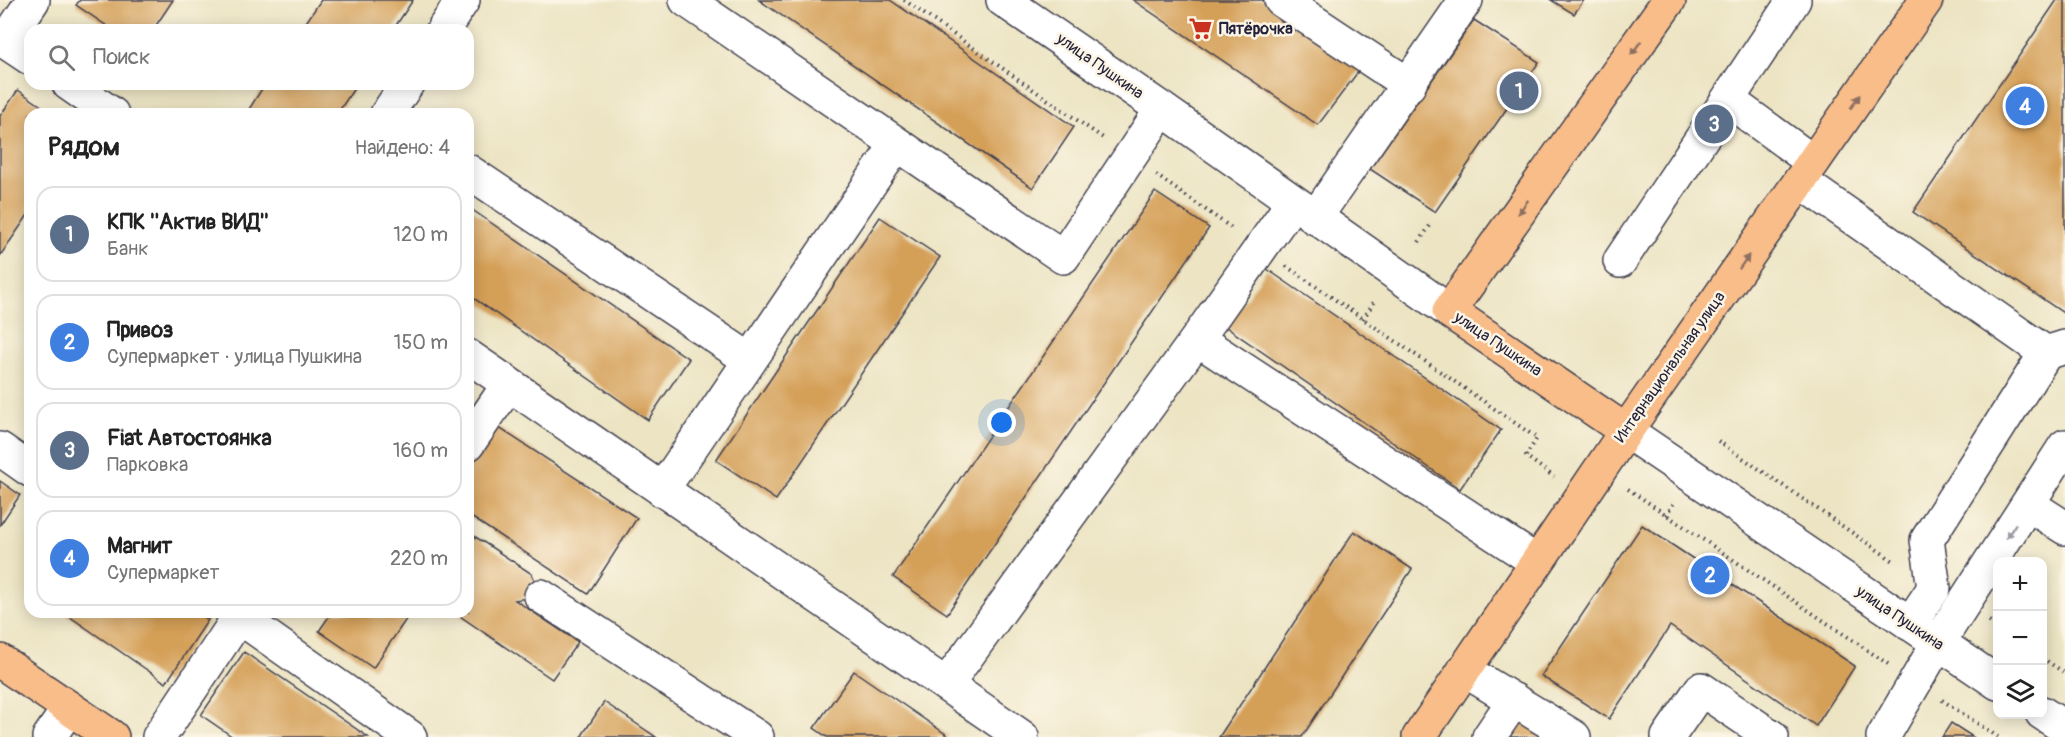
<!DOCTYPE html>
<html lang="ru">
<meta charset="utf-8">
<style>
:root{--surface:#fff;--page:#f6f6f6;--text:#222;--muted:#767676;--line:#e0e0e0;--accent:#2563eb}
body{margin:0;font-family:Pangolin,sans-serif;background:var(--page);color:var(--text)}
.controls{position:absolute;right:18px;bottom:18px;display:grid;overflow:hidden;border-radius:12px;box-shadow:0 3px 15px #0003}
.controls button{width:54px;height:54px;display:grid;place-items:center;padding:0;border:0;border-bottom:2px solid var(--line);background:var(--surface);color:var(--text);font:30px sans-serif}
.you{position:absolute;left:1002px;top:423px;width:21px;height:21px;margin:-15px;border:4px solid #fff;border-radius:50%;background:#1a73e8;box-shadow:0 0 0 9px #1a73e833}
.badge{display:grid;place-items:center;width:39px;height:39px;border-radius:50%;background:var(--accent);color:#fff;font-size:20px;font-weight:700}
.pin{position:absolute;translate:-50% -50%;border:3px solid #fff;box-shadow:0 2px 6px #0006}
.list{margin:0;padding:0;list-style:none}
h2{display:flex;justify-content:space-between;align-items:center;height:78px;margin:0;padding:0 24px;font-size:26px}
h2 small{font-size:20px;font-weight:400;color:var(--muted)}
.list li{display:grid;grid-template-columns:39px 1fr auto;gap:18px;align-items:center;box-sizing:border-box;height:96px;margin:0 12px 12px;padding:0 12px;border:2px solid var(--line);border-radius:18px}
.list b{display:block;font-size:22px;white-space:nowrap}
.list p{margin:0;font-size:20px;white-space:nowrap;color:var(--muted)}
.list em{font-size:20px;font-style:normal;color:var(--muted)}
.icon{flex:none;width:33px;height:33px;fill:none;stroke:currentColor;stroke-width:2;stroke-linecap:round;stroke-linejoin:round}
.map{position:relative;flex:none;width:2065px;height:737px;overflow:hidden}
.search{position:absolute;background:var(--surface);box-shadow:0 3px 15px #0003;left:24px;top:24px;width:450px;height:66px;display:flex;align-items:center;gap:15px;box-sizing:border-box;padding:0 21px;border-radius:18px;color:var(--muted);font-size:22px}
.panel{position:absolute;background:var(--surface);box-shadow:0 3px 15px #0003;left:24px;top:108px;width:450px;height:510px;border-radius:18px}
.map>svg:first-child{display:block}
.building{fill:#d49f57}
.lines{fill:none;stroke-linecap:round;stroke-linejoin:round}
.minor-casing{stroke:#403f4f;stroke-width:36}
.major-casing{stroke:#403f4f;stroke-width:36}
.path{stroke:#403f4f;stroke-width:4;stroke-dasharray:1.5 4.5;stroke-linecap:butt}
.minor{stroke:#fff;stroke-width:33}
.major{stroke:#f9bd89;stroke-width:33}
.oneway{fill:#8e7062}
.oneway2{fill:#9c9ca7}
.labels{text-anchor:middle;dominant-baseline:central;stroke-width:5;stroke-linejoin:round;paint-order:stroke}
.poi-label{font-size:16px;font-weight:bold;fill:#22223b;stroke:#fcf5e5;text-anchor:start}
.street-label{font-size:16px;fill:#22223b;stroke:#fcf5e5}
</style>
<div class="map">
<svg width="2065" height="737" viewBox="0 0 2065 737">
<rect width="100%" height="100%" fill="#fcf5e5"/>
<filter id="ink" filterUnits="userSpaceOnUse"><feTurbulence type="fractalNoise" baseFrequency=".0167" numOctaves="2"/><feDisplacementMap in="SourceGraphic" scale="12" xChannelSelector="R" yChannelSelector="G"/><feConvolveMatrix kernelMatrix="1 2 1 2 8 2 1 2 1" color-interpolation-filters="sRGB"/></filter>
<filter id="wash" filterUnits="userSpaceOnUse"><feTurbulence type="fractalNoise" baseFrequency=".008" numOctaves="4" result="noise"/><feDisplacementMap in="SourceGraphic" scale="24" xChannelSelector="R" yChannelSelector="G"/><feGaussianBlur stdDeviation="1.35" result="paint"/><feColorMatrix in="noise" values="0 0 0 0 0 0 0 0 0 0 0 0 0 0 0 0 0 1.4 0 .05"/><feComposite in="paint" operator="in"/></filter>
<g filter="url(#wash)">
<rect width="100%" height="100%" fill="#ece4c3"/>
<g id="blocks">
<path class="building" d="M80 0H173L153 30H113L76 5Z
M321 0H413L393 30H301Z
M759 0H890L1074 127 1033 188Z
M1133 0H1262L1361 68 1318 125Z
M1551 0H1584L1574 14Z
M2057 0H2065V314L1913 212Z
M1474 20 1539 62 1435 212 1370 169Z
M265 84H357L337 114H246Z
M18 90 53 114H30V212L0 256V116Z
M1155 192 1209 228 947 614 893 577Z
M468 207 689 359 648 420 468 294Z
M880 217 940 257 776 500 716 460Z
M1267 269 1501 430 1460 489 1226 327Z
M490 422 637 518 588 594 468 515V456Z
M0 481 20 495 0 525Z
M1642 525 1855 666 1816 726 1670 626 1609 719 1541 676Z
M1354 531 1412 569 1302 737H1219Z
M468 532 532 574 541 596 515 600 578 642 552 679 454 612H468Z
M63 612H197L208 620 166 683Z
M332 612H411L373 668 319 631Z
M244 652 368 737H233L201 715Z
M854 671 950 737H827L814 728Z
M604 702 656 737H581Z
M1516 711 1556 737H1499Z
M1951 723 1973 737H1942Z"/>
</g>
</g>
<g filter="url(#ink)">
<use href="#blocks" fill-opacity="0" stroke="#403f4f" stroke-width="1.5"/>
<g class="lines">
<defs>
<path id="minor" d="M686 0 1063 257 1162 109
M1003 0 1162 109 1449 311
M1281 0 1409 85
M443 30 463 0
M0 38 30 58
M6 41 33 0
M69 84 112 114
M1728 100 1813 162
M387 114 407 84
M468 171 750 360
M1800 181 2046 353
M1315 218 1466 0
M1620 261 1794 0
M1197 339 1537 562
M468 356 1022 737
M1626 431 1998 683
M468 444 509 384
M0 449 30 470
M662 490 897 144
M2028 504 2065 528
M541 596 757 737
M232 612 410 737
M1910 624 1934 588 1927 540 2046 353 2065 347
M1464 670 1574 737
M946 685 1197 339 1293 202
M2042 713 2065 728
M49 737 69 708
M159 737 239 617
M1489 737 1514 700
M1668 737 1701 689 1772 737
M1883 737 1938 643 2065 446"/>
<path id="major" d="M1626 431 1449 311 1669 0
M0 661 112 737
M1419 737 1626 431 1926 0"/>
</defs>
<use href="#minor" class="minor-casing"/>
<use href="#major" class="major-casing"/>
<path class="path" d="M904 0 1103 138
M1156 175 1233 229
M1419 242 1431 224
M1286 266 1537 438 1526 456 1554 477
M1363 319 1376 299
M1718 441 1895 562
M1628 489 1888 664
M1666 515 1674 503
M1989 621 1998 627
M2042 658 2065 673
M1942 700 1998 737"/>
<use href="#minor" class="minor"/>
<use href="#major" class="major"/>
</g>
<defs><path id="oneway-solid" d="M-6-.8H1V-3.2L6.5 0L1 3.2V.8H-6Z" transform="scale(1.5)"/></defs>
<g class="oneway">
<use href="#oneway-solid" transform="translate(1636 48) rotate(126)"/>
<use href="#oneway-solid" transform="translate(1855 102) rotate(-55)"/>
<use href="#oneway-solid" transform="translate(1523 207) rotate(126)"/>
<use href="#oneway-solid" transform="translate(1744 262) rotate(-55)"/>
</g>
<use class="oneway2" href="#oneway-solid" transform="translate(2011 531) rotate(123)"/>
</g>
<defs>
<symbol id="supermarket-bare" viewBox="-9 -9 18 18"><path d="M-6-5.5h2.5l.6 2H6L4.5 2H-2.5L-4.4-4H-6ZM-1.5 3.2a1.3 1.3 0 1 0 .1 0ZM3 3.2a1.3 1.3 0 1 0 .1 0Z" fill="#c8321e" stroke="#fcf5e5" stroke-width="2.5" paint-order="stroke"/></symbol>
</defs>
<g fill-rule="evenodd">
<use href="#supermarket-bare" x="1184" y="12" width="33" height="33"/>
</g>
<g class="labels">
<g class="poi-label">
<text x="1219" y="29">Пятёрочка</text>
</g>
<g class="street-label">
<text transform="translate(1100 66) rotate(35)">улица Пушкина</text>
<text transform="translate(1498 344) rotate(34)">улица Пушкина</text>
<text transform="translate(1670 367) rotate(-55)">Интернациональная улица</text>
<text transform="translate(1900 618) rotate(34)">улица Пушкина</text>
</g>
</g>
</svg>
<div class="controls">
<button>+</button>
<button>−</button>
<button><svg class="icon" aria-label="layers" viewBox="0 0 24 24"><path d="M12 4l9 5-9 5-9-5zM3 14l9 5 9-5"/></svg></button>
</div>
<div class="you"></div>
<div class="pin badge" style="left:1519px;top:91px;background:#5c6f8a">1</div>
<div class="pin badge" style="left:1710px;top:575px;background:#3f7fe0">2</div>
<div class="pin badge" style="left:1714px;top:124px;background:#5c6f8a">3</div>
<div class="pin badge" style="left:2025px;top:106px;background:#3f7fe0">4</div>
<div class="search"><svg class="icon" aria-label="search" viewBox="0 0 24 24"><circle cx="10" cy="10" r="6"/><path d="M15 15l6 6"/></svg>Поиск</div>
<section class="panel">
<h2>Рядом<small>Найдено: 4</small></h2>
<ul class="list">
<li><span class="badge" style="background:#5c6f8a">1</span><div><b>КПК ''Актив ВИД''</b><p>Банк</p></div><em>120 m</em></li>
<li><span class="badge" style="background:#3f7fe0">2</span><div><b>Привоз</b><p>Супермаркет · улица Пушкина</p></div><em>150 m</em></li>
<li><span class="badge" style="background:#5c6f8a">3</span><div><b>Fiat Автостоянка</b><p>Парковка</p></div><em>160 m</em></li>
<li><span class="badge" style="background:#3f7fe0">4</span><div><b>Магнит</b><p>Супермаркет</p></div><em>220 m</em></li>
</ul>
</section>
</div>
